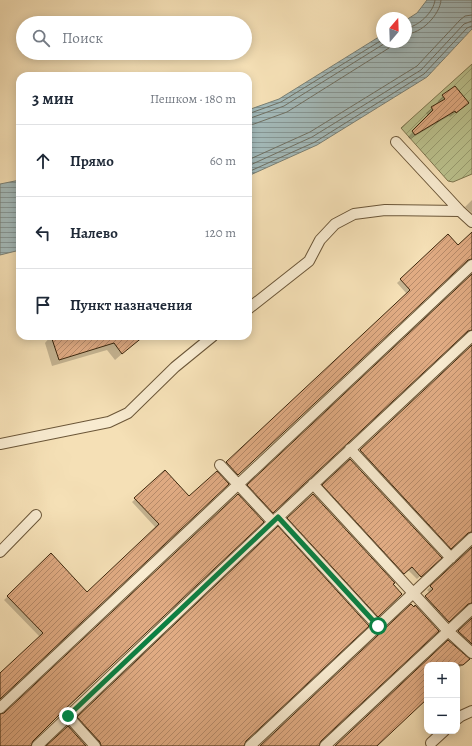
<!DOCTYPE html>
<html lang="ru">
<meta charset="utf-8">
<style>
:root{--surface:#fff;--page:#f6f6f7;--text:#1f2937;--muted:#747a83;--line:#e0e1e3}
body{margin:0;font-family:Alegreya,serif;background:var(--page);color:var(--text)}
.controls{position:absolute;right:12px;bottom:12px;display:grid;overflow:hidden;border-radius:8px;box-shadow:0 2px 10px #0003}
.controls button{width:36px;height:36px;display:grid;place-items:center;padding:0;border:0;border-bottom:1px solid var(--line);background:var(--surface);color:var(--text);font:20px sans-serif}
.compass{position:absolute;left:376px;top:12px;width:36px;height:36px;border-radius:50%;background:var(--surface);box-shadow:0 2px 10px #0003;rotate:19deg}
.stop{position:absolute;width:12px;height:12px;margin:-9px;border:3px solid #0b8043;border-radius:50%;background:#fff}
.stop.end{background:#0b8043;border-color:#fff;box-shadow:0 1px 4px #0008}
.list{margin:0;padding:0;list-style:none}
h2{display:flex;justify-content:space-between;align-items:center;height:52px;margin:0;padding:0 16px;font-size:17px}
h2 small{font-size:13px;font-weight:400;color:var(--muted)}
.list li{display:grid;grid-template-columns:26px 1fr auto;gap:12px;align-items:center;box-sizing:border-box;height:72px;padding:0 16px;border-top:1px solid var(--line)}
.list b{display:block;font-size:15px;white-space:nowrap}
.list em{font-size:13px;font-style:normal;color:var(--muted)}
.icon{flex:none;width:22px;height:22px;fill:none;stroke:currentColor;stroke-width:2;stroke-linecap:round;stroke-linejoin:round}
.map{position:relative;flex:none;width:472px;height:746px;overflow:hidden}
.search{position:absolute;background:var(--surface);box-shadow:0 2px 10px #0003;left:16px;top:16px;width:236px;height:44px;display:flex;align-items:center;gap:10px;box-sizing:border-box;padding:0 14px;border-radius:22px;color:var(--muted);font-size:15px}
.panel{position:absolute;background:var(--surface);box-shadow:0 2px 10px #0003;left:16px;top:72px;width:236px;height:268px;border-radius:12px}
.map>svg:first-child{display:block}
.garden{fill:url(#garden-furrows);stroke:#7c754e}
.water{fill:url(#water-rules);stroke:#7a8075}
.shadow{fill:#0003}
.lines{fill:none;stroke-linecap:round;stroke-linejoin:round}
.shore{stroke:#707164;stroke-width:1}
.building{fill:url(#building-hatch);stroke:#3d280e}
.lane-casing{stroke:#6b5638;stroke-width:12}
.lane{stroke:#f8ebd0;stroke-width:10}
.route{stroke:#0b8043;stroke-width:5}
</style>
<div class="map">
<svg width="472" height="746" viewBox="0 0 472 746">
<defs>
<pattern id="garden-furrows" width="10" height="10" patternUnits="userSpaceOnUse"><rect width="10" height="10" fill="#bbc28e"/><path d="M-1 1l2-2M0 10L10 0M9 11l2-2" fill="none" stroke="#999e72"/></pattern>
<pattern id="water-rules" width="6" height="5" patternUnits="userSpaceOnUse"><rect width="6" height="5" fill="#a3baba"/><path d="M0 2.5h6" fill="none" stroke="#869796"/></pattern>
<pattern id="building-hatch" width="6" height="6" patternUnits="userSpaceOnUse"><rect width="6" height="6" fill="#e0ab83"/><path d="M-1 1l2-2M0 6l6-6M5 7l2-2" fill="none" stroke="#b78b6a"/></pattern>
</defs>
<rect width="100%" height="100%" fill="#f5e0b6"/>
<filter id="stains"><feTurbulence type="fractalNoise" baseFrequency=".005" numOctaves="4"/><feColorMatrix values="0 0 0 0 .2 0 0 0 0 .09 0 0 0 0 .02 0 0 0 .5 -.17"/></filter>
<radialGradient id="worn" r=".72"><stop offset=".6" stop-color="#630" stop-opacity="0"/><stop offset="1" stop-color="#630" stop-opacity=".3"/></radialGradient>
<path class="garden" d="M472 64V174L453 182 448 181 401 128Z"/>
<path class="water" d="M427 0H472V29L427 77 317 145 248 176V110L279 99 382 35V42H406V20L417 13Z
M20 180V250L0 255V184Z"/>
<path class="shadow" d="M443 96 462 108 450 117 449 116 410 139 408 137 428 116 426 113 432 108 439 103 438 101Z
M472 200V213L465 207Z
M448 236 458 246 472 236V263L467 261 463 263 235 478 224 466 407 294 397 283Z
M472 275V334L467 332 463 334 269 515 245 489Z
M51 336H137L139 339 115 360 107 350 52 366 45 343Z
M472 346V536L470 535 463 536 447 551 357 454Z
M350 460 440 557 417 579 408 570 401 576 320 489Z
M165 471 189 497 0 698V674L40 637 4 600 51 555 87 593 156 528 132 502Z
M313 495 401 594 375 619 285 521Z
M278 528 243 746H97L75 721Z
M472 548V607L471 606 463 607 445 624 422 600 430 593 427 590Z
M472 619V651L455 635Z
M448 641 466 662 457 670V665H427V698L376 746H336Z"/>
<g class="lines">
<path class="shore" d="M406 28C418 27 434 12 435 0
M406 34C421 34 440 15 441 0
M248 114 281 102 382 40
M248 119 284 106 387 42
M248 125 254 124 287 112 389 48 395 42
M248 160 310 132 417 66 460 20 465 16 472 15
M248 166 312 137 421 70 464 24 472 21
M248 172 315 142 424 74 467 28 472 26"/>
</g>
<path class="building" d="M455 86 469 103 456 113 455 111 415 135 412 131 433 110 431 107 445 99 442 95Z
M472 232V259L468 260 238 475 226 462 410 290 400 279 448 234 458 245Z
M472 274V330L468 331 273 513 247 485Z
M51 336H144L122 354 114 343 59 360Z
M472 345V532L468 533 451 549 360 450Z
M350 459 442 558 421 577 412 567 404 574 322 485Z
M165 470 189 496 217 471 229 484 0 699V673L43 633 7 596 51 553 87 592 159 524 134 498Z
M238 494 264 522 63 711 33 741 31 746H0V714L4 713Z
M313 494 395 583 393 584 402 594 378 617 287 518Z
M278 526 369 626 246 741 244 746H101L100 742 77 717Z
M472 547V603L468 604 449 622 425 596 433 589 430 586Z
M411 604 414 607 415 605 439 631 321 741 319 746H260Z
M472 618V644L458 631Z
M448 640 470 659 463 665H427V699L377 746H335Z
M68 726 86 746H46Z"/>
<g class="lines">
<defs>
<path id="lane" d="M396 142 460 211 472 222
M248 309 309 261 320 240 335 224 354 214 385 210 460 211
M0 444 109 422 128 413 175 367 213 336
M350 449 451 558
M220 465 273 522
M313 484 448 631 472 653
M278 517 378 626
M0 552 36 515
M0 708 472 265
M68 716 95 746
M457 719 461 716 472 711
M431 743 444 731
M37 746 273 522 472 336
M250 746 472 538
M325 746 472 609"/>
</defs>
<use href="#lane" class="lane-casing"/>
<use href="#lane" class="lane"/>
</g>
<g class="lines">
<path class="route" d="M68 716 278 517 378 626"/>
</g>
<rect width="100%" height="100%" filter="url(#stains)"/>
<rect width="100%" height="100%" fill="url(#worn)"/>
</svg>
<div class="controls">
<button>+</button>
<button>−</button>
</div>
<svg class="compass" viewBox="-18 -18 36 36"><path d="M0-13l5 13h-10z" fill="#e53935"/><path d="M0 13l5-13h-10z" fill="#747a83"/></svg>
<div class="stop" style="left:378px;top:626px"></div>
<div class="stop end" style="left:68px;top:716px"></div>
<div class="search"><svg class="icon" aria-label="search" viewBox="0 0 24 24"><circle cx="10" cy="10" r="6"/><path d="M15 15l6 6"/></svg>Поиск</div>
<section class="panel">
<h2>3 мин<small>Пешком · 180 m</small></h2>
<ul class="list">
<li><svg class="icon" aria-label="ahead" viewBox="0 0 24 24"><path d="M12 20V5M6 11l6-6 6 6"/></svg><div><b>Прямо</b></div><em>60 m</em></li>
<li><svg class="icon" aria-label="left" viewBox="0 0 24 24"><path d="M17 20v-9H6M10 6l-5 5 5 5"/></svg><div><b>Налево</b></div><em>120 m</em></li>
<li><svg class="icon" aria-label="arrive" viewBox="0 0 24 24"><path d="M6 21V4h12l-3 4 3 4H6"/></svg><div><b>Пункт назначения</b></div></li>
</ul>
</section>
</div>
